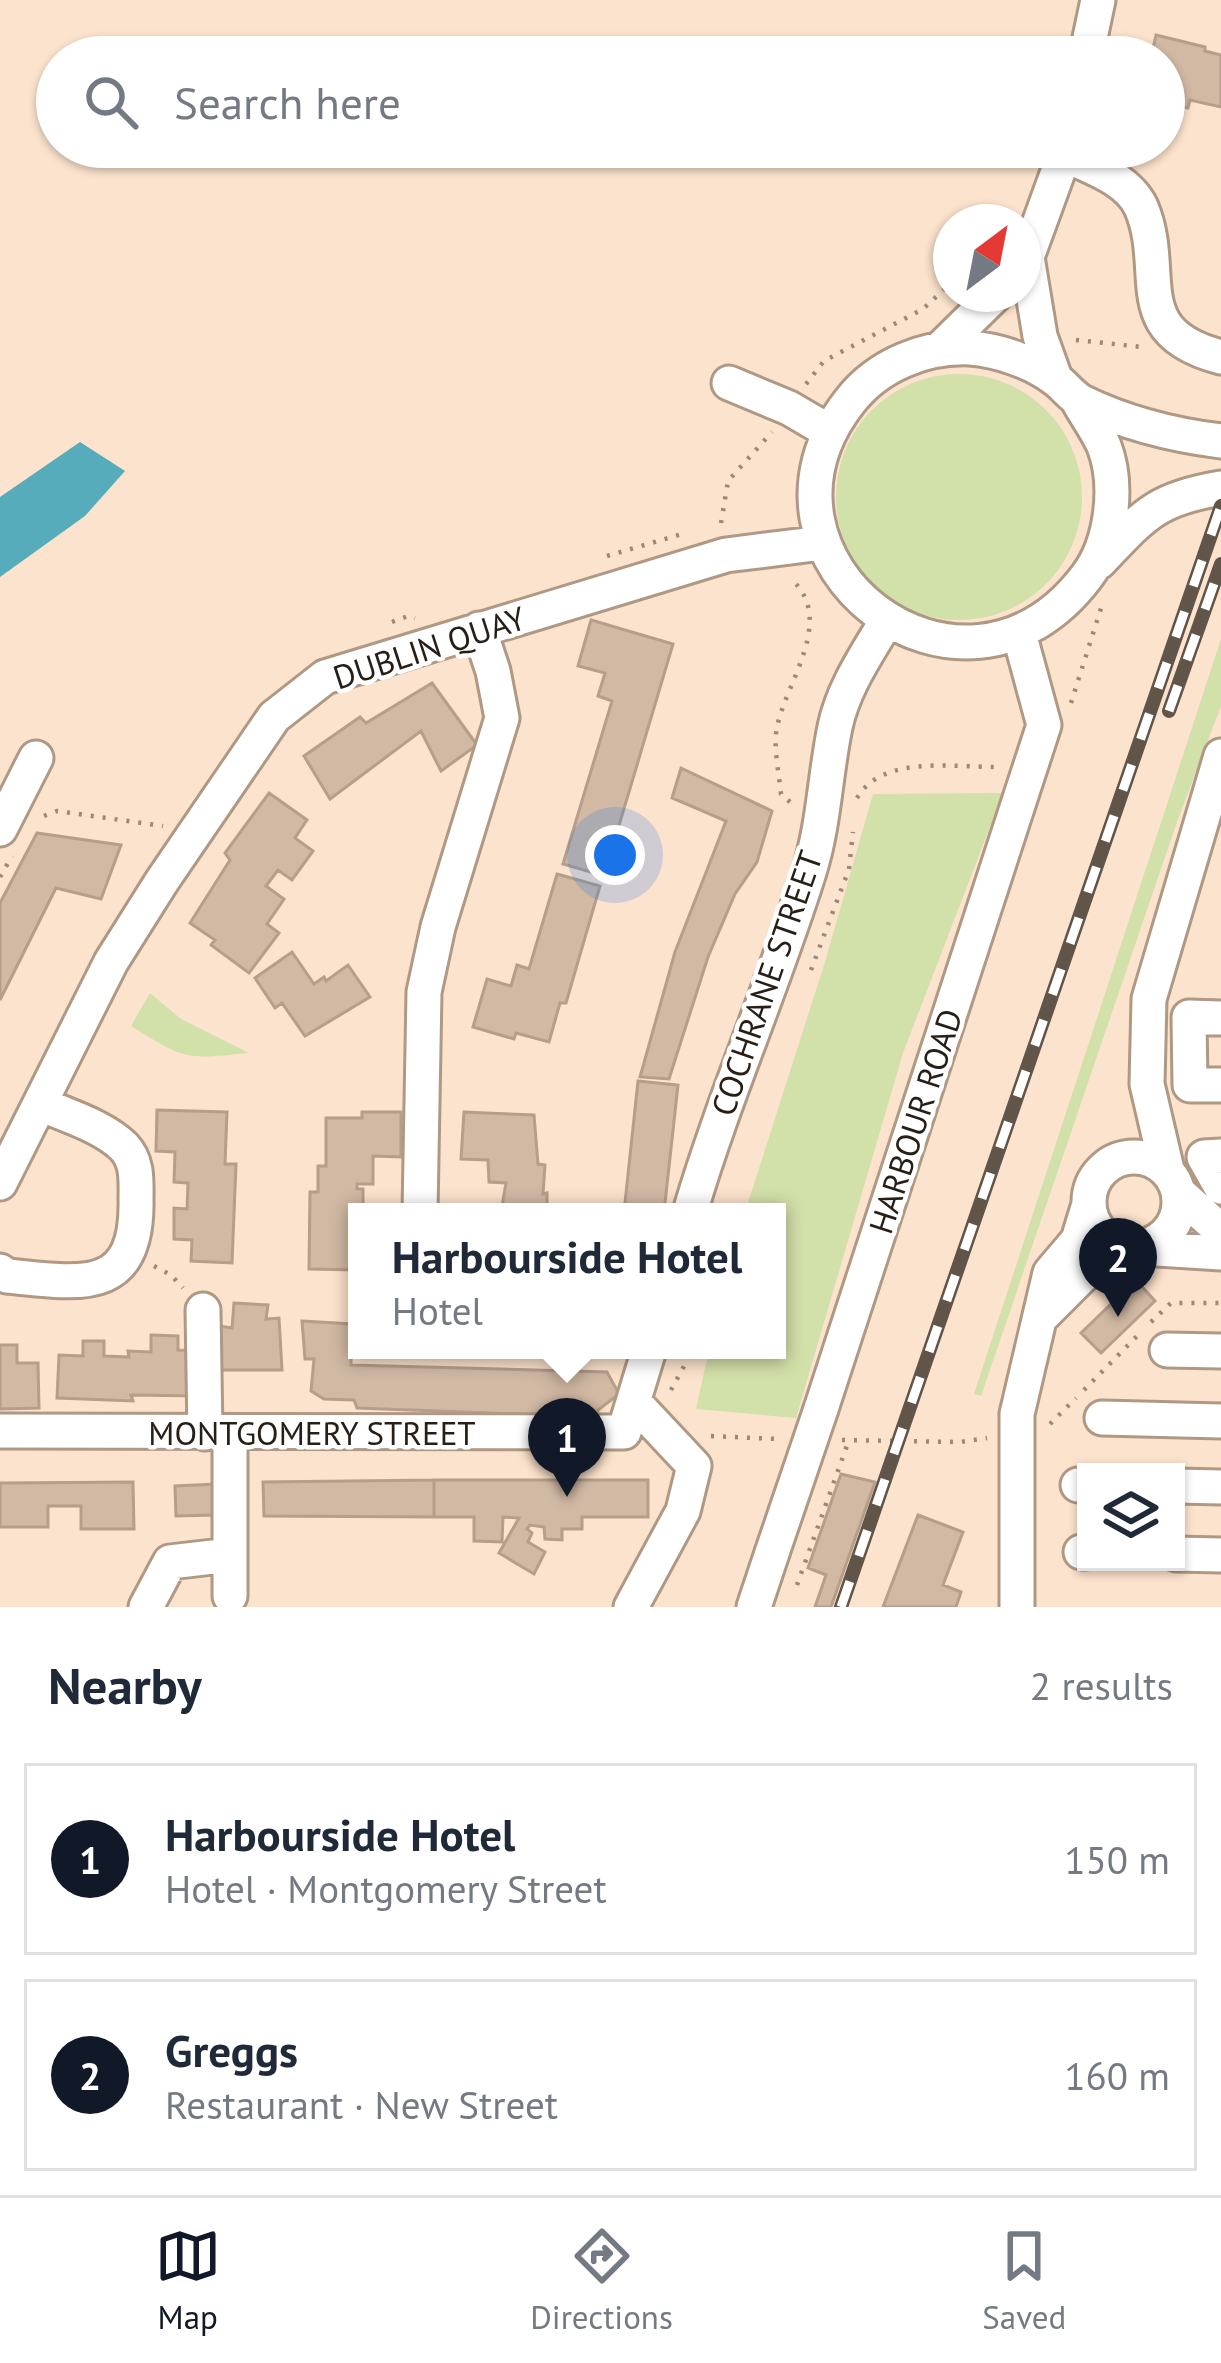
<!DOCTYPE html>
<meta charset="utf-8">
<style>
:root{--surface:#fff;--page:#f6f6f7;--text:#1f2937;--muted:#747a83;--line:#e0e1e3;--accent:#111827}
body{margin:0;font-family:"PT Sans",sans-serif;background:var(--page);color:var(--text)}
.controls{position:absolute;right:36px;bottom:36px;display:grid;overflow:hidden;border-radius:0px;box-shadow:0 3px 9px #0004}
.controls button{width:108px;height:108px;display:grid;place-items:center;padding:0;border:0;border-bottom:3px solid var(--line);background:var(--surface);color:var(--text);font:60px sans-serif}
.compass{position:absolute;left:933px;top:204px;width:108px;height:108px;border-radius:50%;background:var(--surface);box-shadow:0 3px 9px #0004;rotate:32deg}
.you{position:absolute;left:615px;top:855px;width:42px;height:42px;margin:-30px;border:9px solid #fff;border-radius:50%;background:#1a73e8;box-shadow:0 0 0 18px #1a73e833}
.badge{display:grid;place-items:center;width:78px;height:78px;border-radius:50%;background:var(--accent);color:#fff;font-size:39px;font-weight:700}
.pin{position:absolute;translate:-50% -99px;filter:drop-shadow(0 3px 6px #0008)}
.pin::after{content:'';position:absolute;top:63px;width:42px;height:36px;background:inherit;clip-path:polygon(0 0,100% 0,50% 100%)}
.popup{position:absolute;left:348px;top:1203px;width:438px;height:156px;box-sizing:border-box;display:grid;place-content:center;border-radius:0px;background:var(--surface);filter:drop-shadow(0 3px 9px #0005);font-size:39px;white-space:nowrap;color:var(--muted)}
.popup b{font-size:45px;color:var(--text)}
.popup::after{content:'';position:absolute;left:50%;top:100%;margin-left:-24px;border:24px solid transparent;border-top-color:var(--surface)}
.list{margin:0;padding:0;list-style:none}
h2{display:flex;justify-content:space-between;align-items:center;height:156px;margin:0;padding:0 48px;font-size:51px}
h2 small{font-size:39px;font-weight:400;color:var(--muted)}
.list li{display:grid;grid-template-columns:78px 1fr auto;gap:36px;align-items:center;box-sizing:border-box;height:192px;margin:0 24px 24px;padding:0 24px;border:3px solid var(--line);border-radius:0px}
.list b{display:block;font-size:45px;white-space:nowrap}
.list p{margin:0;font-size:39px;white-space:nowrap;color:var(--muted)}
.list em{font-size:39px;font-style:normal;color:var(--muted)}
.icon{flex:none;width:66px;height:66px;fill:none;stroke:currentColor;stroke-width:2;stroke-linecap:round;stroke-linejoin:round}
.map{position:relative;flex:none;width:1221px;height:1607px;overflow:hidden}
.search{position:absolute;background:var(--surface);box-shadow:0 3px 9px #0004;left:36px;right:36px;top:36px;height:132px;display:flex;align-items:center;gap:30px;box-sizing:border-box;padding:0 42px;border-radius:66px;color:var(--muted);font-size:45px}
.sheet{height:588px;background:var(--surface)}
nav{display:flex;justify-content:space-around;align-items:center;box-sizing:border-box;height:168px;border-top:3px solid var(--line);background:var(--surface);font-size:33px;color:var(--muted)}
nav a{display:grid;justify-items:center;gap:6px}
nav .on{color:var(--accent)}
.map>svg:first-child{display:block}
.green{fill:#d2e0a9}
.water{fill:#57acbc}
.building{fill:#d1b9a4;stroke:#b69e8a;stroke-width:3}
.lines{fill:none;stroke-linecap:round;stroke-linejoin:round}
.minor-casing{stroke:#af9884;stroke-width:39}
.path{stroke:#9a8878;stroke-width:4.5;stroke-dasharray:3 9;stroke-linecap:butt}
.minor{stroke:#fff;stroke-width:33}
.rail-casing{stroke:#615448;stroke-width:14}
.rail{stroke:#fff;stroke-width:9;stroke-dasharray:27;stroke-linecap:butt}
.minor-bridge-casing{stroke:#af9884;stroke-width:39;stroke-linecap:butt}
.minor-bridge{stroke:#fff;stroke-width:33}
.labels{text-anchor:middle;dominant-baseline:central;stroke-width:9;stroke-linejoin:round;paint-order:stroke}
.street-label{font-size:33px;fill:#271e16;stroke:#fff}
</style>
<div class="map">
<svg width="1221" height="1607" viewBox="0 0 1221 1607">
<rect width="100%" height="100%" fill="#fce3cd"/>
<path class="green" d="M836 497a123 123 0 1 1 246 0a123 123 0 1 1-246 0Z
M1221 639V706L1177 822 981 1396 974 1394Z
M1003 793 903 1053 796 1418 696 1409 709 1350H777V1212H745L825 962 873 794Z
M150 993 181 1019 249 1053C185 1059 187 1061 131 1026Z"/>
<path class="water" d="M80 442 125 471 85 516 0 577V497Z"/>
<path class="building" d="M1156 35 1205 47V51L1221 55V107L1190 100 1188 108 1164 103V57H1151Z
M591 620 673 644 604 876 563 864 612 701 598 696 605 673 578 666Z
M432 683 477 745 441 771 421 731 330 799 304 756 360 717 366 723Z
M681 768 772 811 757 862 735 894 708 957 669 1079 640 1077 675 952 726 821 672 798Z
M269 793 307 820 295 838 313 851 292 880 278 870 266 886 284 899 267 924 279 933 249 973 211 945 215 940 190 923 230 860 225 853Z
M37 833 121 845 101 899 56 888 0 1000V903Z
M557 874 600 886 566 1003H560L549 1042 516 1033 514 1039 473 1027 487 979 511 986 517 965 529 969Z
M292 952 314 984 324 977 326 981 348 965 370 997 305 1036 282 1003 275 1008 255 978Z
M638 1081 678 1085 664 1212H624Z
M157 1110 227 1112 225 1164H236L232 1263 191 1261 192 1240 174 1239V1208L187 1209 188 1183 174 1182 175 1152 156 1151Z
M362 1112H401V1157L373 1156V1184H357V1189H363V1212H357V1270L309 1269 310 1192H318V1166H326V1118H362Z
M464 1112 534 1115 538 1164 545 1165 543 1194 547 1193V1212H501L506 1183 489 1182 488 1160 461 1159Z
M1136 1280 1155 1301 1101 1353 1081 1333Z
M234 1303 268 1305 266 1319 279 1318 282 1370H219V1326L232 1328Z
M302 1321 352 1324 351 1365 607 1372 619 1394 598 1410 597 1417 357 1408 354 1400 324 1399 311 1391 314 1359H305Z
M151 1335 178 1336V1350L200 1351 199 1396 131 1395 133 1401 57 1398 59 1355 83 1356V1341H104V1356L129 1357 128 1351 151 1352Z
M0 1345H17V1363H38L39 1408 0 1409Z
M841 1474 875 1482 831 1607H815L826 1575 808 1568Z
M434 1480V1517L264 1516 263 1482Z
M434 1480H648V1517H582V1529H562V1540L545 1539 544 1527 530 1525 527 1529 532 1533 528 1542 545 1552 534 1574 499 1553 519 1518 503 1517 502 1542 474 1541V1517H434Z
M133 1482 134 1529H81V1506H48V1527H0V1483Z
M217 1484 216 1515 176 1516 175 1486Z
M918 1515 963 1532 943 1585 961 1592 956 1607H883Z"/>
<g class="lines">
<defs>
<path id="minor" d="M1086 57 1098 0
M1065 155C1091 167 1128 179 1141 207 1169 272 1124 332 1221 357
M1028 263 1040 336 1055 378
M1023 268 1067 147
M939 350 996 294
M729 383 789 408 830 432
M1077 399C1085 414 1097 430 1104 446 1119 485 1112 543 1087 576 962 743 726 559 850 401 878 365 925 346 970 348 998 350 1033 362 1055 379 1065 386 1071 396 1082 402 1127 424 1172 435 1221 441
M1099 562C1144 515 1155 499 1221 488
M0 829 36 758
M1221 1018 1189 1017 1190 1085H1221
M1221 1156 1204 1157 1221 1187
M1089 1202a45 45 0 1 1 90 0a45 45 0 1 1-90 0Z
M1167 1170 1147 1084 1149 999 1221 756
M0 1183 111 962 162 881 274 717 325 677 726 555 822 543
M1178 1192 1221 1231
M420 1212 424 992 438 927 502 718 493 671 479 629
M690 1212C724 1097 773 987 809 872 824 825 825 775 835 727 843 688 867 654 887 620
M1141 1248 1221 1253
M0 1271 7 1276C80 1283 138 1296 136 1200 136 1181 138 1162 124 1147 103 1126 67 1116 41 1104
M203 1310 205 1433
M1044 1314 1086 1272 1129 1248
M1167 1350 1221 1351
M821 1409 1044 725 1019 633
M1102 1418 1221 1421
M0 1431 624 1432 649 1350
M1078 1485H1086
M1176 1486 1221 1487
M1081 1552H1086
M1176 1554 1221 1555
M230 1596V1433
M146 1607 170 1562 230 1555
M631 1607 683 1511 694 1466 634 1402
M754 1607 772 1553
M1017 1607V1414L1050 1273 1078 1240 1089 1204"/>
</defs>
<use href="#minor" class="minor-casing"/>
<path class="path" d="M1076 340 1142 347
M806 384 824 361 923 309 951 283
M721 523 728 481 772 432
M607 556 682 534
M392 622 408 616 415 618
M1071 703 1102 605
M857 798C882 755 952 767 996 767
M790 802 781 794C779 773 773 747 777 727 787 680 836 619 791 579
M44 816 57 811 163 826
M0 877 12 856
M811 970 849 869 853 832
M154 1266 171 1275 183 1288
M1151 1322 1171 1303H1221
M671 1390 693 1350
M1084 1390 1139 1334
M1050 1424 1076 1398
M711 1436 777 1439
M842 1440 960 1442 987 1438
M797 1585 849 1440"/>
<use href="#minor" class="minor"/>
<defs>
<path id="rail" d="M1169 711 1221 564
M841 1607 1221 506"/>
</defs>
<use href="#rail" class="rail-casing"/>
<use href="#rail" class="rail"/>
<defs>
<path id="minor-bridge" d="M772 1553 821 1409"/>
</defs>
<use href="#minor-bridge" class="minor-bridge-casing"/>
<use href="#minor-bridge" class="minor-bridge"/>
</g>
<g class="labels">
<g class="street-label">
<text transform="translate(429 647) rotate(-18)">DUBLIN QUAY</text>
<text transform="translate(766 983) rotate(-71)">COCHRANE STREET</text>
<text transform="translate(915 1121) rotate(-72)">HARBOUR ROAD</text>
<text x="312" y="1432">MONTGOMERY STREET</text>
</g>
</g>
</svg>
<div class="controls">
<button><svg class="icon" aria-label="layers" viewBox="0 0 24 24"><path d="M12 4l9 5-9 5-9-5zM3 14l9 5 9-5"/></svg></button>
</div>
<svg class="compass" viewBox="-18 -18 36 36"><path d="M0-13l5 13h-10z" fill="#e53935"/><path d="M0 13l5-13h-10z" fill="#747a83"/></svg>
<div class="you"></div>
<div class="pin badge" style="left:567px;top:1497px">1</div>
<div class="popup"><b>Harbourside Hotel</b>Hotel</div>
<div class="pin badge" style="left:1118px;top:1317px">2</div>
<div class="search"><svg class="icon" aria-label="search" viewBox="0 0 24 24"><circle cx="10" cy="10" r="6"/><path d="M15 15l6 6"/></svg>Search here</div>
</div>
<section class="sheet">
<h2>Nearby<small>2 results</small></h2>
<ul class="list">
<li><span class="badge">1</span><div><b>Harbourside Hotel</b><p>Hotel · Montgomery Street</p></div><em>150 m</em></li>
<li><span class="badge">2</span><div><b>Greggs</b><p>Restaurant · New Street</p></div><em>160 m</em></li>
</ul>
</section>
<nav>
<a class="on"><svg class="icon" aria-label="map" viewBox="0 0 24 24"><path d="M3 6l6-2 6 2 6-2v14l-6 2-6-2-6 2zM9 4v14M15 6v14"/></svg>Map</a>
<a><svg class="icon" aria-label="directions" viewBox="0 0 24 24"><path d="M12 3l9 9-9 9-9-9zM9 14v-3h6M13 9l2 2-2 2"/></svg>Directions</a>
<a><svg class="icon" aria-label="saved" viewBox="0 0 24 24"><path d="M7 4h10v16l-5-4-5 4z"/></svg>Saved</a>
</nav>
